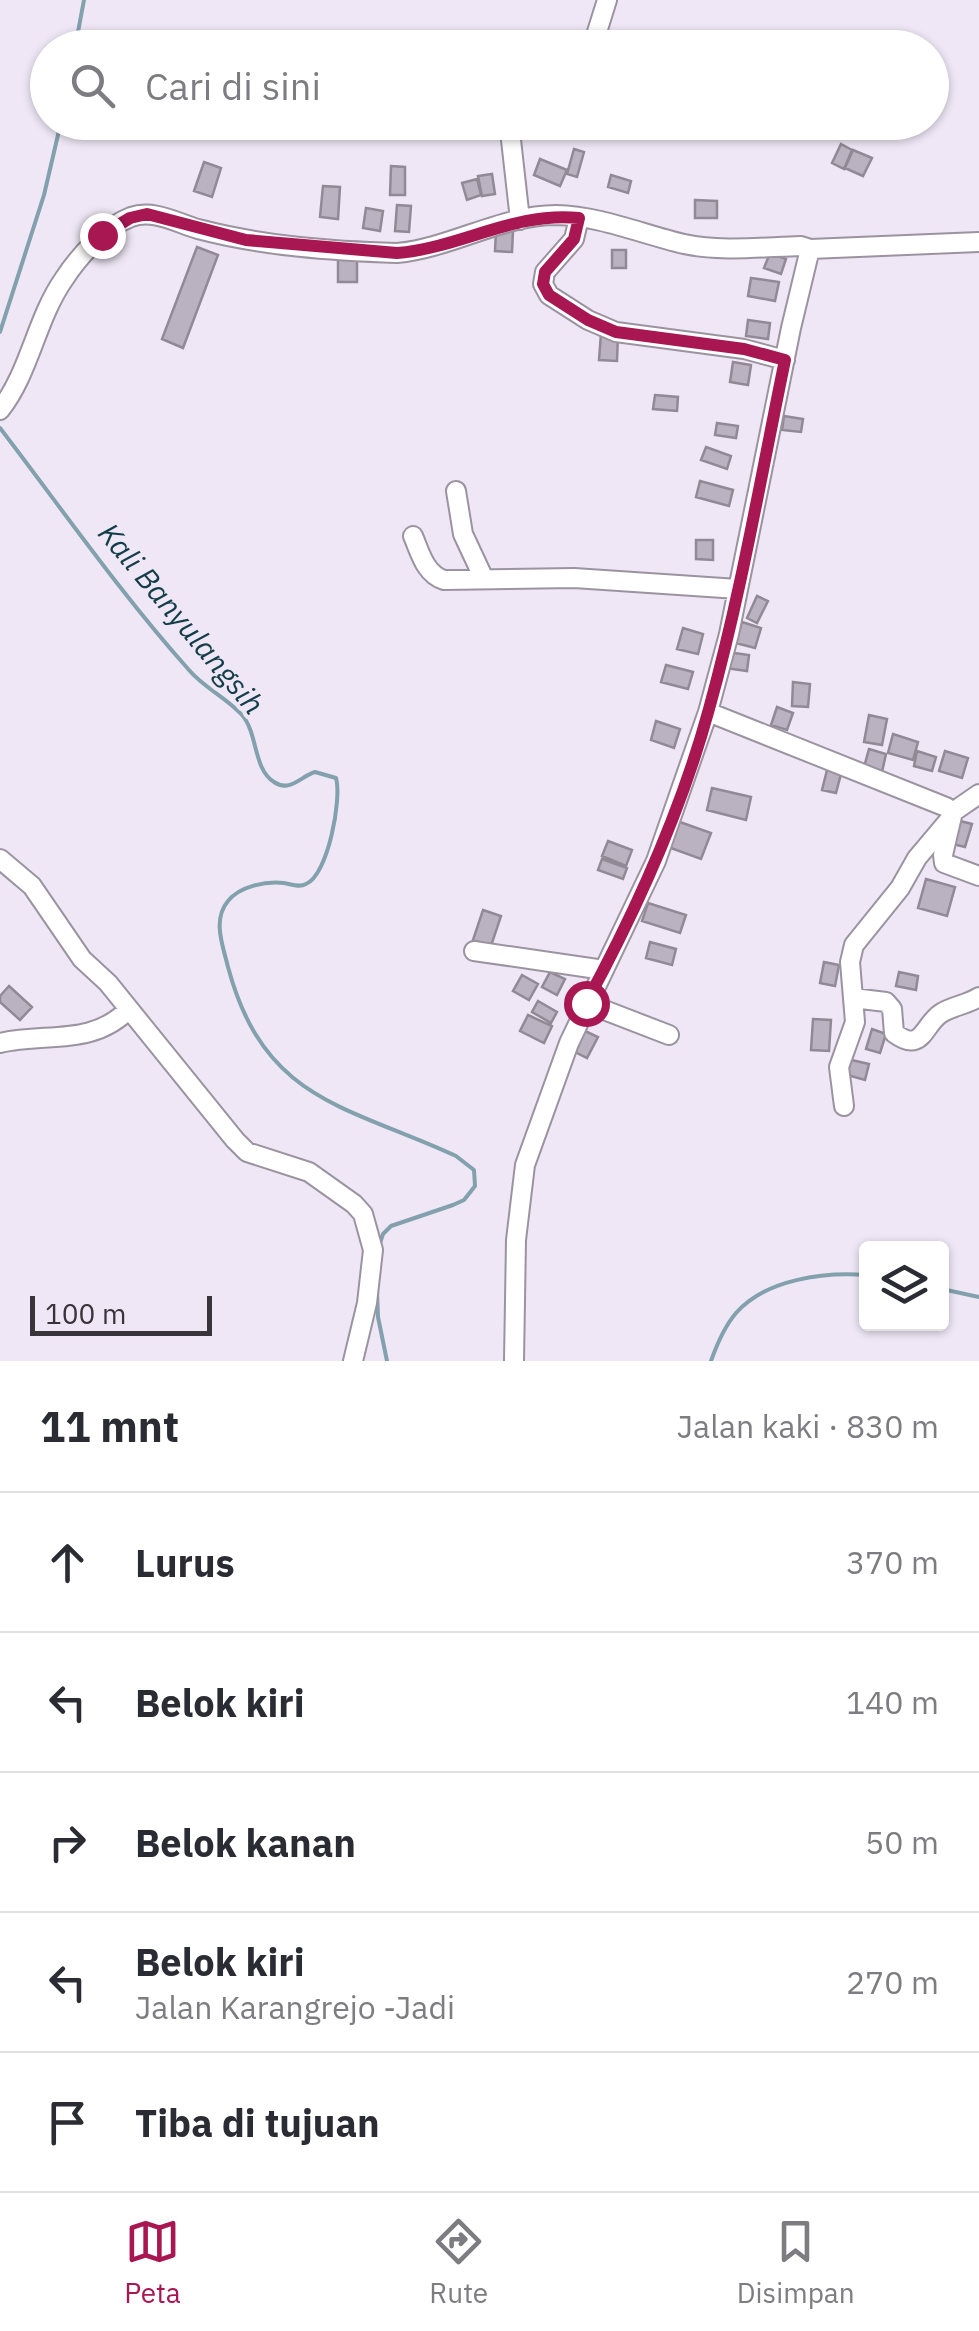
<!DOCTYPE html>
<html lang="id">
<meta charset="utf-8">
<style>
:root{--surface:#fff;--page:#f2f2f3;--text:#2b2b33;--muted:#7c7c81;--line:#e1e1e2;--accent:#a81752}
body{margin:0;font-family:"IBM Plex Sans",sans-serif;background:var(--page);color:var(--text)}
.controls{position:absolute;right:30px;bottom:30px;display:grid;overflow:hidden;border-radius:10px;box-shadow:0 2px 8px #0004}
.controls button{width:90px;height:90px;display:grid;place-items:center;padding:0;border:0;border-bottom:2px solid var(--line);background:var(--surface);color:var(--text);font:50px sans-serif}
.scale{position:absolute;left:30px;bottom:25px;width:182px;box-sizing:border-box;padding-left:10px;border:5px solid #38343a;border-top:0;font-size:28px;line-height:35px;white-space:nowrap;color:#38343a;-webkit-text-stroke:8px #efe7f6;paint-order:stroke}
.stop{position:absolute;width:30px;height:30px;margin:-22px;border:8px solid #a81752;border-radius:50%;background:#fff}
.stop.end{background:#a81752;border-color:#fff;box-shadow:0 2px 10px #0008}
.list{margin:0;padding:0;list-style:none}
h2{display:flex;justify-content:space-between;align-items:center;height:130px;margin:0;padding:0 40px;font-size:42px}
h2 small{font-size:32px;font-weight:400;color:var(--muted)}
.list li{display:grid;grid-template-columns:65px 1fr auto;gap:30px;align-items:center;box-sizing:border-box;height:140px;padding:0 40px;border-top:2px solid var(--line)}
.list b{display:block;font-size:38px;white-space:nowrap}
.list p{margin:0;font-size:32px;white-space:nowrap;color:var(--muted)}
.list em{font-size:32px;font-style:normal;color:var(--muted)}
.icon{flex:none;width:55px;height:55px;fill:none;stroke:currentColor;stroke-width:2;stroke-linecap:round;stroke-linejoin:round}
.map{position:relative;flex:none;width:979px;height:1361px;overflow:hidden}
.search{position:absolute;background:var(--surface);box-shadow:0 2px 8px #0004;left:30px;right:30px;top:30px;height:110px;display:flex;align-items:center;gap:25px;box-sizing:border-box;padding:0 35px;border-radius:55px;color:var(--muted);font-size:38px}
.sheet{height:830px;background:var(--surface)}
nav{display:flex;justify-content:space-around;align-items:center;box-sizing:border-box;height:140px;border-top:2px solid var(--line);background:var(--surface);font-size:28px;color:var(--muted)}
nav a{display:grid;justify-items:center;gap:5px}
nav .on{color:var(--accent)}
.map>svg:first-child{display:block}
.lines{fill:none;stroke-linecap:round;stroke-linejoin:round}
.stream{stroke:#82a1ad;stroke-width:4}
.building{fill:#bbb2c1;stroke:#918996;stroke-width:2.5}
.minor-casing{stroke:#9b93a0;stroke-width:22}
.minor{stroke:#fff;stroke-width:18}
.route{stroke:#a81752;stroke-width:12}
.labels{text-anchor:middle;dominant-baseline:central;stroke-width:8;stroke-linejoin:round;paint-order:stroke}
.water-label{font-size:30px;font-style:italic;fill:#133d48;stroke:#efe7f6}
</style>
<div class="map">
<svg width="979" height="1361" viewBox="0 0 979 1361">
<rect width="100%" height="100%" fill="#efe7f6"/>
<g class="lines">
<path class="stream" d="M75 48 84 0
M0 332 44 195 61 122
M0 428C62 509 121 594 189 670 204 688 226 697 242 715 258 733 253 769 274 782 290 793 301 776 315 772L336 778C342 799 328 875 306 884 299 888 291 884 284 883 266 881 240 886 228 901 212 920 223 946 228 967 264 1101 345 1105 456 1156L474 1170 475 1186 464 1200 453 1205 391 1226 383 1234 379 1246
M942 1289 979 1297
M377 1290 378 1317 387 1361
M711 1361C717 1344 724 1327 736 1313 766 1279 824 1272 866 1275"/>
</g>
<path class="building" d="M841 144 852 150 844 169 832 163Z
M574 149 584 152 577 177 567 174Z
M853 150 872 158 863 176 845 168Z
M540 159 567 170 560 186 534 175Z
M204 162 221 168 212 197 194 191Z
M391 166 405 167V195H390Z
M492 174 495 194 482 196 478 176Z
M611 175 631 181 628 193 608 187Z
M477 179 481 195 467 200 462 183Z
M323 186 340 187 338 219 320 217Z
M695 200 717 201V218H695Z
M397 205 411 206 409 232 395 231Z
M366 208 383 211 380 231 363 228Z
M496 230 513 231 512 252 495 251Z
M197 247 218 255 183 348 162 339Z
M612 250H626V268H612Z
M770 253 786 259 781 274 764 268Z
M338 255H357V282H338Z
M751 278 779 282 775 301 748 296Z
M748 320 770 323 768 339 746 336Z
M601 333 618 334 617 361 599 360Z
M733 362 751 365 748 385 730 382Z
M655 395 678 397 677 411 653 409Z
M784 416 803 419 801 432 782 430Z
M717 423 738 426 736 438 715 435Z
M706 447 731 456 727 469 701 460Z
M700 481 733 490 729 506 696 497Z
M696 540H713V560L696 559Z
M757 596 768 601 757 623 747 618Z
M742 622 761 628 755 648 736 643Z
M683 628 703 634 698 654 677 649Z
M727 652 749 655 747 671 725 668Z
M666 665 693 672 688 689 661 682Z
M793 682 810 684 808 707 792 706Z
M777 707 793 713 787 730 771 725Z
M869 715 887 719 882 745 864 742Z
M656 721 680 729 674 748 651 740Z
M893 734 918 742 913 760 888 753Z
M869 749 886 754 882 772 864 767Z
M917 751 936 757 932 771 914 766Z
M945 751 968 758 962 778 939 771Z
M828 766 842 770 836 793 822 790Z
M712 788 751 797 746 820 707 810Z
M677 821 711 833 701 859 668 847Z
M960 821 972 824 965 847 953 844Z
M608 841 632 850 626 866 602 856Z
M602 859 627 868 623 879 598 870Z
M926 879 955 887 947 916 918 908Z
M648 903 686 915 680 933 642 921Z
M483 910 501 916 491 946 473 940Z
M650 942 676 949 672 965 646 958Z
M824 962 839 965 835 986 820 983Z
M550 972 565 979 557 995 542 987Z
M899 972 918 976 916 990 896 986Z
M522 975 538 984 529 1000 513 991Z
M9 986 32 1007 20 1020 0 1002V996Z
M538 1001 557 1012 551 1023 532 1012Z
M528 1015 552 1026 544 1043 520 1031Z
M813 1019 831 1020 829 1051 811 1050Z
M872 1029 886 1034 880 1053 866 1049Z
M583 1030 598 1037 587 1058 573 1051Z
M847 1059 869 1064 865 1080 844 1074Z"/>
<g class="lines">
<defs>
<path id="minor" d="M592 48 607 0
M509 122 520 220
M579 218 574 239 545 272 543 284 549 295 588 320 616 332 744 349 785 360
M0 410C30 372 36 319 64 279 79 256 105 227 131 217 154 209 177 223 198 229 263 246 331 251 397 253 451 248 502 215 556 215 601 216 641 234 684 244 721 252 763 247 801 246L810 249 979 242
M456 491 463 534 484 579
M413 536C420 552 425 574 444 580L574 578 738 589
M708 712 946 807 953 812 943 855 944 863 979 876
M953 812 979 794
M0 859 32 886 82 959 108 983 235 1140 247 1152 309 1172 354 1204 363 1214 373 1250 367 1303 353 1361
M474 951 604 970
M853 998 886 1002 892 1009 894 1033C922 1054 923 1026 940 1014 951 1006 967 1005 979 997
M586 1003 669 1035
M0 1043C45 1032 92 1047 129 1009
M844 1106 839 1067 855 1022 850 962 854 945 900 888 917 858 949 820
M514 1361 516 1240 525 1165 569 1043 656 861 708 712 729 634 791 328 810 249"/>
</defs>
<use href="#minor" class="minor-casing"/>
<use href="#minor" class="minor"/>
</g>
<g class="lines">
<path class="route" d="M102 235 130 218 147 214 246 240 397 253C460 248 515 211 579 218L574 239 545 272 543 284 549 295 588 320 616 332 744 349 785 360C761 476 741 594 709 709 681 812 637 909 586 1003"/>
</g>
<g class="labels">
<g class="water-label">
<text transform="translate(182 618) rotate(50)">Kali Banyulangsih</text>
</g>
</g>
</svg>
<div class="controls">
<button><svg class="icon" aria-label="layers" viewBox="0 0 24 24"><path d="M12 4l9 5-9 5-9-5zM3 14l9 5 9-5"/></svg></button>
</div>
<div class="scale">100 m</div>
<div class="stop" style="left:586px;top:1003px"></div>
<div class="stop end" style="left:102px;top:235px"></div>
<div class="search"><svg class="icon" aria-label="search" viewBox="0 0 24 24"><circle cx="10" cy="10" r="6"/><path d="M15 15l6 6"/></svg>Cari di sini</div>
</div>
<section class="sheet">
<h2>11 mnt<small>Jalan kaki · 830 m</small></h2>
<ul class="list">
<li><svg class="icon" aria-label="ahead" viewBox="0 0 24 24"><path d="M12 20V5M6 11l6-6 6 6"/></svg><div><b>Lurus</b></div><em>370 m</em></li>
<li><svg class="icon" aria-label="left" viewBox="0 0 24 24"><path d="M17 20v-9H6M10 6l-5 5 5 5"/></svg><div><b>Belok kiri</b></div><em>140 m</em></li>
<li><svg class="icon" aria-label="right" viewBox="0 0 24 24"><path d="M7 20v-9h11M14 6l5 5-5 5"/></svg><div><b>Belok kanan</b></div><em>50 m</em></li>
<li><svg class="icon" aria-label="left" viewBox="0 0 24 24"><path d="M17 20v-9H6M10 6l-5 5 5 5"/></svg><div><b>Belok kiri</b><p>Jalan Karangrejo -Jadi</p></div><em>270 m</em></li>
<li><svg class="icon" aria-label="arrive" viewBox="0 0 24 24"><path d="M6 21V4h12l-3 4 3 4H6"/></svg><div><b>Tiba di tujuan</b></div></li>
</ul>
</section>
<nav>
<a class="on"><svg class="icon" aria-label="map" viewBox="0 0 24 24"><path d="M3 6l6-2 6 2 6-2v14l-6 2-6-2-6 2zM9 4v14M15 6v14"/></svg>Peta</a>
<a><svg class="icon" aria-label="directions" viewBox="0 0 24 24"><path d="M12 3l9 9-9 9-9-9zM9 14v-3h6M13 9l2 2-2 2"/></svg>Rute</a>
<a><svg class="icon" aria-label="saved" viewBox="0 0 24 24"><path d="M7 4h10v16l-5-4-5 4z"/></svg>Disimpan</a>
</nav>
